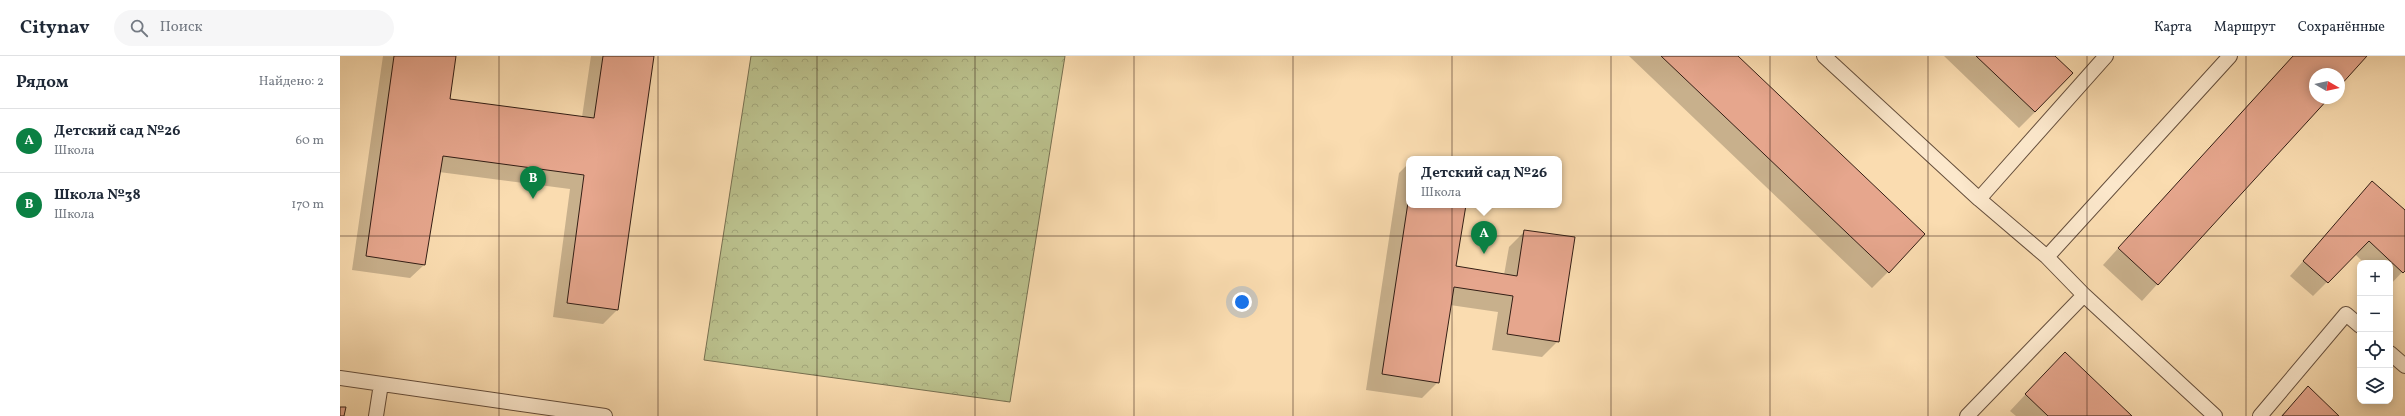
<!DOCTYPE html>
<html lang="ru">
<meta charset="utf-8">
<style>
:root{--surface:#fff;--page:#f6f6f7;--text:#1f2937;--muted:#747a83;--line:#e0e1e3;--accent:#0b8043}
body{margin:0;font-family:Vollkorn,serif;background:var(--page);color:var(--text)}
.controls{position:absolute;right:12px;bottom:12px;display:grid;overflow:hidden;border-radius:8px;box-shadow:0 2px 10px #0003}
.controls button{width:36px;height:36px;display:grid;place-items:center;padding:0;border:0;border-bottom:1px solid var(--line);background:var(--surface);color:var(--text);font:20px sans-serif}
.compass{position:absolute;left:1969px;top:12px;width:36px;height:36px;border-radius:50%;background:var(--surface);box-shadow:0 2px 10px #0003;rotate:99deg}
.you{position:absolute;left:902px;top:246px;width:14px;height:14px;margin:-10px;border:3px solid #fff;border-radius:50%;background:#1a73e8;box-shadow:0 0 0 6px #1a73e833}
.badge{display:grid;place-items:center;width:26px;height:26px;border-radius:50%;background:var(--accent);color:#fff;font-size:13px;font-weight:700}
.pin{position:absolute;translate:-50% -33px;filter:drop-shadow(0 1px 2px #0008)}
.pin::after{content:'';position:absolute;top:21px;width:14px;height:12px;background:inherit;clip-path:polygon(0 0,100% 0,50% 100%)}
.popup{position:absolute;left:1066px;top:100px;width:156px;height:52px;box-sizing:border-box;display:grid;place-content:center;border-radius:8px;background:var(--surface);filter:drop-shadow(0 1px 3px #0005);font-size:13px;white-space:nowrap;color:var(--muted)}
.popup b{font-size:15px;color:var(--text)}
.popup::after{content:'';position:absolute;left:50%;top:100%;margin-left:-8px;border:8px solid transparent;border-top-color:var(--surface)}
.list{margin:0;padding:0;list-style:none}
h2{display:flex;justify-content:space-between;align-items:center;height:52px;margin:0;padding:0 16px;font-size:17px}
h2 small{font-size:13px;font-weight:400;color:var(--muted)}
.list li{display:grid;grid-template-columns:26px 1fr auto;gap:12px;align-items:center;box-sizing:border-box;height:64px;padding:0 16px;border-top:1px solid var(--line)}
.list b{display:block;font-size:15px;white-space:nowrap}
.list p{margin:0;font-size:13px;white-space:nowrap;color:var(--muted)}
.list em{font-size:13px;font-style:normal;color:var(--muted)}
.icon{flex:none;width:22px;height:22px;fill:none;stroke:currentColor;stroke-width:2;stroke-linecap:round;stroke-linejoin:round}
.map{position:relative;flex:none;width:2065px;height:360px;overflow:hidden}
header{display:flex;align-items:center;gap:24px;box-sizing:border-box;height:56px;padding:0 20px;background:var(--surface);border-bottom:1px solid var(--line)}
header strong{font-size:19px}
nav{display:flex;gap:22px;margin-inline-start:auto;font-size:14px}
.search{width:280px;height:36px;background:var(--page);display:flex;align-items:center;gap:10px;box-sizing:border-box;padding:0 14px;border-radius:22px;color:var(--muted);font-size:15px}
main{display:flex}
aside{flex:1;background:var(--surface)}
.map>svg:first-child{display:block}
.park{fill:url(#park-crowns);stroke:#777051}
.shadow{fill:#0003}
.building{fill:#e6a68d;stroke:#331e15}
.lines{fill:none;stroke-linecap:round;stroke-linejoin:round}
.lane-casing{stroke:#654e3c;stroke-width:16}
.lane{stroke:#fce8cc;stroke-width:14}
.grid{fill:none;stroke:#331e15;stroke-width:1;stroke-opacity:0.55}
</style>
<header>
<strong>Citynav</strong>
<div class="search"><svg class="icon" aria-label="search" viewBox="0 0 24 24"><circle cx="10" cy="10" r="6"/><path d="M15 15l6 6"/></svg>Поиск</div>
<nav><a>Карта</a><a>Маршрут</a><a>Сохранённые</a></nav>
</header>
<main>
<aside>
<h2>Рядом<small>Найдено: 2</small></h2>
<ul class="list">
<li><span class="badge">A</span><div><b>Детский сад №26</b><p>Школа</p></div><em>60 m</em></li>
<li><span class="badge">B</span><div><b>Школа №38</b><p>Школа</p></div><em>170 m</em></li>
</ul>
</aside>
<div class="map">
<svg width="2065" height="360" viewBox="0 0 2065 360">
<defs>
<pattern id="park-crowns" width="20" height="18" patternUnits="userSpaceOnUse"><rect width="20" height="18" fill="#bbc18d"/><path d="M2 6a3 3 0 1 1 6 0M12 15a3 3 0 1 1 6 0" fill="none" stroke="#a1a579"/></pattern>
</defs>
<rect width="100%" height="100%" fill="#fadcb0"/>
<filter id="stains"><feTurbulence type="fractalNoise" baseFrequency=".005" numOctaves="4"/><feColorMatrix values="0 0 0 0 .2 0 0 0 0 .09 0 0 0 0 .02 0 0 0 .5 -.17"/></filter>
<radialGradient id="worn" r=".72"><stop offset=".6" stop-color="#630" stop-opacity="0"/><stop offset="1" stop-color="#630" stop-opacity=".3"/></radialGradient>
<path class="park" d="M411 0H725L670 346 364 304Z"/>
<path class="shadow" d="M43 0H115L109 44 242 61 251 0H313L277 254 263 268 213 261 230 133 99 116 85 208 70 222 12 214Z
M1289 0H1397L1548 216 1532 232Z
M1604 0H1713L1695 56 1679 72Z
M1953 0H2026L1999 29V18H1975V42H1987L1802 245 1763 209Z
M1075 101 1091 103H1073Z
M1069 107V149H1125L1115 211 1164 219 1169 191 1185 175 1218 285 1202 301 1152 294 1158 256 1110 249 1098 326 1082 342 1026 334 1059 117Z
M2032 127 2065 155V213L2050 229V207H2024L2015 198 1973 240 1950 220Z
M1709 313 1791 360H1676L1670 355Z
M1968 332 1997 360H1941Z"/>
<path class="building" d="M54 0H116L110 43 254 62 263 0H314L278 254 227 247 244 119 103 100 85 209 26 200Z
M1321 0H1398L1585 178 1549 217Z
M1636 0H1715L1733 17 1695 56Z
M1953 0H2027L1999 31V18H1975V42H1989L1818 229 1778 192Z
M2032 125 2065 154V215L2063 217 2029 185 1988 227 1963 205Z
M1069 140V149H1126L1116 210 1177 220 1184 174 1235 181 1219 286 1167 278 1173 240 1114 231 1099 327 1042 318Z
M1725 296 1792 360H1708L1685 338Z
M1968 330 1999 360H1942Z
M0 351H6L4 360H0Z"/>
<g class="lines">
<defs>
<path id="lane" d="M1484 0 1639 143
M1707 201 1639 143 1766 0
M2050 297 2065 310
M0 322 265 360
M36 360 41 328
M1627 360 1744 239
M1875 360 1744 239 1707 201 1890 0
M1920 360 2006 258 2020 270"/>
</defs>
<use href="#lane" class="lane-casing"/>
<use href="#lane" class="lane"/>
</g>
<path class="grid" d="M159 0V360M318 0V360M477 0V360M635 0V360M794 0V360M953 0V360M1112 0V360M1271 0V360M1430 0V360M1588 0V360M1747 0V360M1906 0V360M0 180H2065"/>
<rect width="100%" height="100%" filter="url(#stains)"/>
<rect width="100%" height="100%" fill="url(#worn)"/>
</svg>
<div class="controls">
<button>+</button>
<button>−</button>
<button><svg class="icon" aria-label="locate" viewBox="0 0 24 24"><circle cx="12" cy="12" r="6"/><path d="M12 2v4M12 18v4M2 12h4M18 12h4"/></svg></button>
<button><svg class="icon" aria-label="layers" viewBox="0 0 24 24"><path d="M12 4l9 5-9 5-9-5zM3 14l9 5 9-5"/></svg></button>
</div>
<svg class="compass" viewBox="-18 -18 36 36"><path d="M0-13l5 13h-10z" fill="#e53935"/><path d="M0 13l5-13h-10z" fill="#747a83"/></svg>
<div class="you"></div>
<div class="pin badge" style="left:1144px;top:198px">A</div>
<div class="popup"><b>Детский сад №26</b>Школа</div>
<div class="pin badge" style="left:193px;top:143px">B</div>
</div>
</main>
